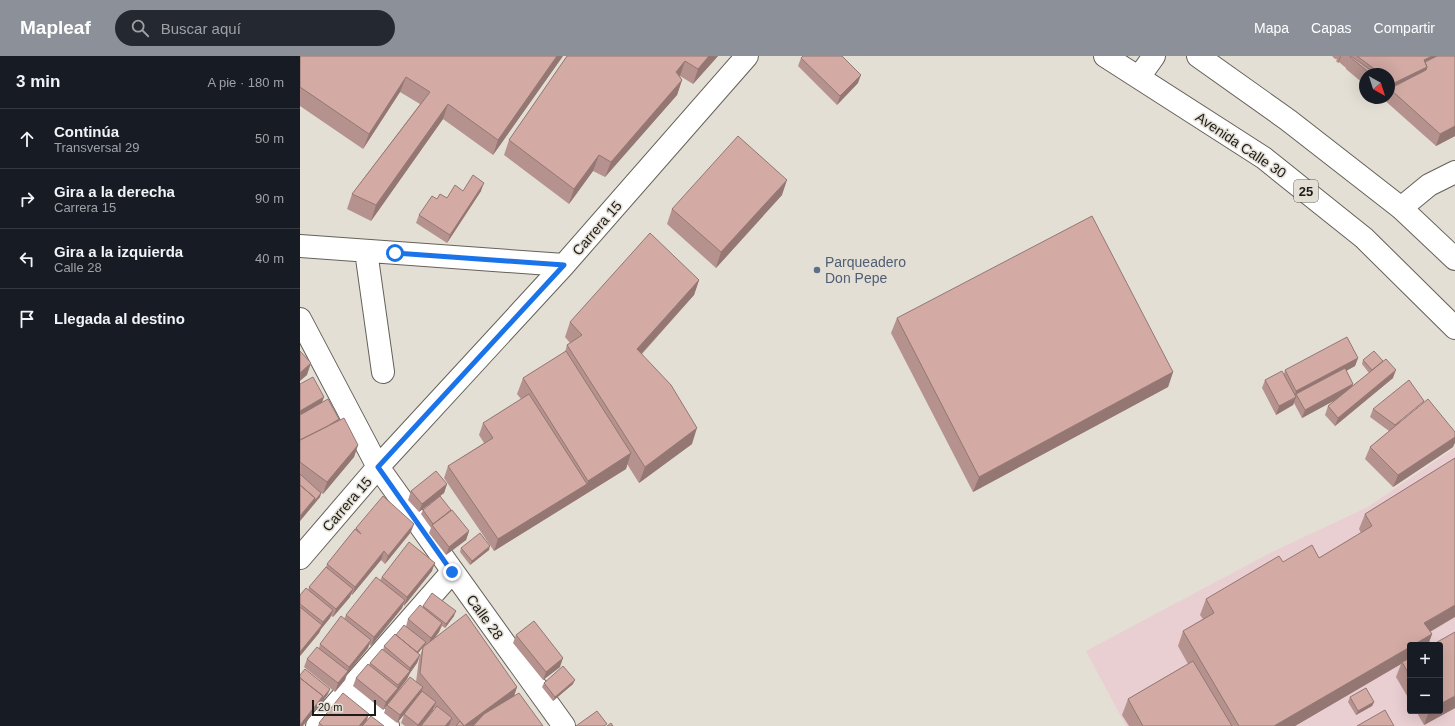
<!DOCTYPE html>
<html lang="es">
<meta charset="utf-8">
<style>
:root{--surface:#171b24;--page:#242831;--text:#f1f3f6;--muted:#9ea1a6;--line:#363941;--accent:#8c9099}
body{margin:0;font-family:Arial,sans-serif;background:var(--page);color:var(--text)}
.controls{position:absolute;right:12px;bottom:12px;display:grid;overflow:hidden;border-radius:4px;box-shadow:0 4px 16px #0002}
.controls button{width:36px;height:36px;display:grid;place-items:center;padding:0;border:0;border-bottom:1px solid var(--line);background:var(--surface);color:var(--text);font:20px sans-serif}
.compass{position:absolute;left:1059px;top:12px;width:36px;height:36px;border-radius:50%;background:var(--surface);box-shadow:0 4px 16px #0002;rotate:141deg}
.scale{position:absolute;left:12px;bottom:10px;width:64px;box-sizing:border-box;padding-left:4px;border:2px solid #1d1b18;border-top:0;font-size:11px;line-height:14px;white-space:nowrap;color:#1d1b18;-webkit-text-stroke:3px #e4dfd5;paint-order:stroke}
.stop{position:absolute;width:12px;height:12px;margin:-9px;border:3px solid #1a73e8;border-radius:50%;background:#fff}
.stop.end{background:#1a73e8;border-color:#fff;box-shadow:0 1px 4px #0008}
.list{margin:0;padding:0;list-style:none}
h2{display:flex;justify-content:space-between;align-items:center;height:52px;margin:0;padding:0 16px;font-size:17px}
h2 small{font-size:13px;font-weight:400;color:var(--muted)}
.list li{display:grid;grid-template-columns:26px 1fr auto;gap:12px;align-items:center;box-sizing:border-box;height:60px;padding:0 16px;border-top:1px solid var(--line)}
.list b{display:block;font-size:15px;white-space:nowrap}
.list p{margin:0;font-size:13px;white-space:nowrap;color:var(--muted)}
.list em{font-size:13px;font-style:normal;color:var(--muted)}
.icon{flex:none;width:22px;height:22px;fill:none;stroke:currentColor;stroke-width:2;stroke-linecap:round;stroke-linejoin:round}
.map{position:relative;flex:none;width:1155px;height:670px;overflow:hidden}
header{display:flex;align-items:center;gap:24px;box-sizing:border-box;height:56px;padding:0 20px;background:var(--accent);color:#fff}
header strong{font-size:19px}
nav{display:flex;gap:22px;margin-inline-start:auto;font-size:14px}
.search{width:280px;height:36px;background:var(--page);display:flex;align-items:center;gap:10px;box-sizing:border-box;padding:0 14px;border-radius:22px;color:var(--muted);font-size:15px}
main{display:flex}
aside{flex:1;background:var(--surface)}
.map>svg:first-child{display:block}
.industrial{fill:#e9ced2;fill-rule:evenodd}
.lines{fill:none;stroke-linecap:round;stroke-linejoin:round}
.minor-casing{stroke:#656159;stroke-width:24}
.highway-casing{stroke:#656159;stroke-width:24}
.minor{stroke:#fff;stroke-width:22}
.highway{stroke:#fff;stroke-width:22}
.wall{fill:#b5928d;fill-rule:evenodd}
.shaded-wall{fill:#947773}
.building{fill:#d3aaa4;stroke:#947773}
.route{stroke:#1a73e8;stroke-width:5}
.service-dot{fill:#5c6f8a;stroke:#e4dfd5;stroke-width:1.5}
.labels{text-anchor:middle;dominant-baseline:central;stroke-width:3;stroke-linejoin:round;paint-order:stroke}
.shield{fill:#e4dfd5;stroke:#595651;stroke-width:1}
.shield-label{font-size:13px;font-weight:bold;fill:#1d1b18}
.street-label{font-size:14px;fill:#1d1b18;stroke:#e4dfd5}
.service-label{font-size:14px;fill:#4e5e75;stroke:#e4dfd5;text-anchor:start}
</style>
<header>
<strong>Mapleaf</strong>
<div class="search"><svg class="icon" aria-label="search" viewBox="0 0 24 24"><circle cx="10" cy="10" r="6"/><path d="M15 15l6 6"/></svg>Buscar aquí</div>
<nav><a>Mapa</a><a>Capas</a><a>Compartir</a></nav>
</header>
<main>
<aside>
<h2>3 min<small>A pie · 180 m</small></h2>
<ul class="list">
<li><svg class="icon" aria-label="ahead" viewBox="0 0 24 24"><path d="M12 20V5M6 11l6-6 6 6"/></svg><div><b>Continúa</b><p>Transversal 29</p></div><em>50 m</em></li>
<li><svg class="icon" aria-label="right" viewBox="0 0 24 24"><path d="M7 20v-9h11M14 6l5 5-5 5"/></svg><div><b>Gira a la derecha</b><p>Carrera 15</p></div><em>90 m</em></li>
<li><svg class="icon" aria-label="left" viewBox="0 0 24 24"><path d="M17 20v-9H6M10 6l-5 5 5 5"/></svg><div><b>Gira a la izquierda</b><p>Calle 28</p></div><em>40 m</em></li>
<li><svg class="icon" aria-label="arrive" viewBox="0 0 24 24"><path d="M6 21V4h12l-3 4 3 4H6"/></svg><div><b>Llegada al destino</b></div></li>
</ul>
</aside>
<div class="map">
<svg width="1155" height="670" viewBox="0 0 1155 670">
<rect width="100%" height="100%" fill="#e4dfd5"/>
<path class="industrial" d="M1155 392V670H826L786 595 972 496 1068 451ZM1110 589H1140V655H1110Z"/>
<g class="lines">
<defs>
<path id="minor" d="M839 21 854 0
M1101 152 1129 129 1155 116
M0 190 264 209
M66 195 83 316
M0 263 78 411 264 670
M0 502 78 411 264 209 447 0
M48 636 88 670
M17 670 152 516"/>
<path id="highway" d="M805 0 964 102 1064 182 1155 272
M898 0 988 64 1101 152 1155 203"/>
</defs>
<use href="#minor" class="minor-casing"/>
<use href="#highway" class="highway-casing"/>
<use href="#minor" class="minor"/>
<use href="#highway" class="highway"/>
</g>
<path class="wall" d="M0 0H263L193 99 143 63 71 165 47 153 52 138 120 48 100 36 63 93 0 50Z
M267 0H418L393 28 380 20 382 24 377 39 305 121 293 115 269 148 204 99 209 84Z
M1032 0H1155V80L1136 90 1082 42H1089V18H1065V29L1046 13V12L1039 6 1038 7 1036 5 1037 3H1035Z
M501 2 558 27 537 49 498 10Z
M163 135H181L147 187 116 167 119 159 137 143 147 142Z
M482 139 416 212 367 168 372 153Z
M399 224 394 239 342 298 392 388 339 427 327 408 326 413 194 495 144 422 148 410 184 387 179 379 183 367 221 343 217 338 223 322 265 296 267 289 270 287 265 281 270 266Z
M597 262 873 316 868 331 673 436 591 277Z
M1058 302 1055 310 1046 315 1053 328 1052 330 1069 317 1062 308 1063 304 1093 322 1035 370 1025 359 1028 350 1037 343 1002 362 994 347 993 349 976 359 962 332 965 324 984 318 985 314Z
M0 328 24 341 22 346 39 363V364L58 389 54 401 23 438 21 437 20 441 0 465Z
M1073 353 1153 391 1093 431 1065 403 1070 391 1089 375 1070 361Z
M1155 402 1130 575 1132 578 1128 589H1110V645L1096 621 1101 608 995 670H829L822 659 828 643 888 608 878 590 883 575 903 563 900 559 906 543 983 506 1019 502 1061 477 1059 473 1065 458Z
M147 428 144 437 119 456 108 444 111 435Z
M123 454H151L169 475 166 484 146 499 129 477 131 472 121 458Z
M56 472 111 476 85 508 81 504 52 539 51 538 50 541 33 561 31 560 30 562 21 573 19 577 0 600V539L8 534 9 531 26 511 27 508Z
M161 492 189 494 170 509 160 496Z
M132 515 104 550 103 548 102 552 71 590 69 588 68 592 47 618 45 624 35 636 4 611 7 603 19 592 20 588 44 563 46 559 80 524 82 521Z
M123 550 154 560 145 572 142 570 139 576 134 583 217 631 214 640 243 670H121L135 653 134 651 133 654 121 670H105L101 667 104 659 97 667 84 657 86 651 83 654 53 630 56 622 69 609 70 607 83 594 84 590 106 570 108 563 122 551ZM123 591 119 603 116 626 96 638 107 623 110 617 117 607 120 599 118 597Z
M216 579 260 611 243 624 213 587Z
M244 627 273 628 253 645 242 631Z
M1050 641 1074 646 1072 650 1056 659 1048 646Z
M1155 652 1124 669 1116 655H1140Z
M69 658 67 664 84 670H18L19 667Z"/>
<path class="shaded-wall" d="M257 0H263L193 99 198 84Z
M409 0H418L393 28 398 13Z
M1040 0H1041L1039 6 1038 7Z
M1132 0H1155L1091 34 1094 27 1124 4Z
M385 5 380 20 376 16Z
M561 19 558 27 537 49 540 40Z
M106 21 100 36 63 93 69 78Z
M382 24 377 39 305 121 311 106Z
M148 48 143 63 71 165 76 149Z
M1155 70V80L1136 90 1140 78Z
M299 99 293 115 269 148 274 133Z
M487 124 482 139 416 212 421 196Z
M184 127 181 135 147 187 150 179Z
M399 224 394 239 332 308 337 293Z
M1058 302 1055 310 998 341 996 338 995 342 996 341 993 349 976 359 979 350 994 343 996 335Z
M11 307 7 319 0 325V317Z
M1096 314 1093 322 1035 370 1038 362Z
M873 316 868 331 673 436 679 421Z
M1053 328 1050 336 1002 362 1005 354Z
M24 341 21 349 0 361V355Z
M397 372 392 388 339 427 345 411Z
M1155 381V387L1153 391 1093 431 1098 419Z
M58 389 54 401 23 438 27 426Z
M331 397 326 413 194 495 198 483 287 428 288 425Z
M147 428 144 437 119 456 122 448Z
M21 437 20 441 0 465V460L15 442Z
M114 468 111 476 85 508 88 500Z
M169 475 166 484 146 499 149 491Z
M190 490 189 494 170 509 172 505Z
M84 495 81 504 52 539 55 531Z
M135 507 132 515 104 550 107 541Z
M53 533 50 541 33 561 36 553Z
M105 544 102 552 71 590 74 581Z
M1155 549V561L1118 583 1124 567Z
M33 554 30 562 21 573 19 577 0 600V596L21 570 23 566Z
M156 555 154 560 145 572 146 568Z
M142 567 139 576 128 590 131 582Z
M1132 578 1128 589H1113Z
M71 584 68 592 47 618 45 624 35 636 38 627 47 616 49 611Z
M126 586 124 590 114 602 116 598Z
M1110 591V602L1102 606 1101 608 995 670H974Z
M120 599 117 607 110 617 107 623 96 637 95 640 87 649 83 654 86 646 108 617 110 612Z
M263 602 260 611 243 624 246 616Z
M275 624 273 628 253 645 255 641Z
M123 631 120 639 97 667 100 659Z
M217 631 213 643 176 670H164Z
M30 633 28 638 20 649 21 644Z
M23 640 20 648 3 670H0V669Z
M1155 640V652L1124 669 1129 655H1140V648Z
M136 646 133 654 121 670H117Z
M1074 646 1072 650 1056 659 1058 655Z
M69 658 66 666 63 670H59Z
M152 662 149 670H145Z"/>
<path class="building" d="M0 0H257L198 84 148 48 76 149 52 138 130 36 106 21 69 78 0 31Z
M267 0H409L398 13 385 5 376 16 382 24 311 106 299 99 274 133 209 84Z
M503 0H542L561 19 540 40 501 2Z
M1051 0 1076 18H1071L1050 1Z
M1057 0H1132L1124 4 1127 11 1094 27 1089 24V18H1081Z
M1137 0H1155V70L1140 78 1089 32V28L1093 31 1126 14 1127 11 1125 6Z
M438 80 487 124 421 196 372 153Z
M173 119 184 127 150 179 119 159 132 140 137 143 140 138 147 142 155 129 163 135Z
M792 160 873 316 679 421 597 262Z
M350 177 399 224 337 293 371 329 397 372 345 411 267 289 282 279 270 266Z
M1047 281 1058 302 996 335 985 314Z
M0 295 11 307 0 317Z
M266 295 331 397 288 425 223 322Z
M1074 295 1083 305 1072 314 1063 304Z
M1086 303 1096 314 1038 362 1028 350Z
M1045 312 1053 328 1005 354 996 338Z
M982 315 996 341 979 350 965 324Z
M13 321 24 341 0 355V328Z
M1109 324 1124 345 1095 369 1073 353Z
M229 338 287 428 198 483 148 410 193 382 183 367Z
M28 343 39 363 26 371 0 384V359Z
M1128 343 1155 376V381L1098 419 1070 391Z
M44 362 58 389 27 426 0 406V384Z
M1155 402V549L1124 567 1132 578 1113 589H1110V591L974 670H939L883 575 914 557 906 543 979 500 983 506 1012 489 1019 502 1072 470 1065 458Z
M136 415 147 428 122 448 111 435Z
M0 418 21 437 15 445V442L0 429Z
M0 429 15 442 0 460Z
M83 440 114 468 88 500 84 495 55 531 27 508 55 473 61 478 56 472Z
M140 440 151 454 133 468 123 454Z
M152 454 169 475 149 491 132 469Z
M180 477 190 490 172 505 161 492Z
M109 486 135 507 107 541 82 521Z
M26 511 53 533 36 553 9 531Z
M76 521 105 544 74 581 46 559Z
M6 532 33 554 23 566 0 548V539Z
M132 537 156 555 146 568 123 550Z
M120 549 142 567 131 582 108 563Z
M0 551 22 569 0 596Z
M166 558 217 631 164 670 160 665 120 617 123 591Z
M41 560 71 584 49 611 20 588Z
M234 565 263 602 246 616 216 579Z
M104 569 126 586 117 596 96 579Z
M1155 576V640L1140 648V589H1132Z
M95 578 120 599 110 612 84 590Z
M17 591 48 615 38 627 7 603Z
M82 593 110 615 98 629 70 607Z
M1110 602V620L1102 606Z
M893 605 932 670H843L828 643Z
M68 608 98 632 86 646 56 622Z
M263 610 275 624 255 641 244 627Z
M5 613 30 633 21 644 23 640 0 622V619Z
M110 621 123 631 100 659 87 649Z
M0 622 23 640 0 669Z
M1066 632 1074 646 1058 655 1050 641Z
M122 635 136 646 118 669 104 658Z
M43 637 69 658 59 670H23L19 667Z
M219 637 243 670H173L184 658Z
M137 650 152 662 145 670H121Z
M1085 654 1094 670H1057Z
M297 655 307 668 304 670H276Z
M71 660 84 670H62Z
M160 665 164 670H156Z
M311 667 313 670H307Z"/>
<g class="lines">
<path class="route" d="M95 197 264 209 78 411 152 516"/>
</g>
<circle class="service-dot" cx="517" cy="214" r="4"/>
<g class="labels">
<rect class="shield" x="994" y="124" width="24" height="22" rx="3"/>
<g class="shield-label">
<text x="1006" y="135">25</text>
</g>
<g class="street-label">
<text transform="translate(941 89) rotate(34)">Avenida Calle 30</text>
<text transform="translate(297 172) rotate(-49)">Carrera 15</text>
<text transform="translate(47 448) rotate(-49)">Carrera 15</text>
<text transform="translate(185 561) rotate(54)">Calle 28</text>
</g>
<g class="service-label">
<text x="525" y="206">Parqueadero<tspan x="525" dy="16">Don Pepe</tspan></text>
</g>
</g>
</svg>
<div class="controls">
<button>+</button>
<button>−</button>
</div>
<svg class="compass" viewBox="-18 -18 36 36"><path d="M0-13l5 13h-10z" fill="#e53935"/><path d="M0 13l5-13h-10z" fill="#9ea1a6"/></svg>
<div class="scale">20 m</div>
<div class="stop" style="left:95px;top:197px"></div>
<div class="stop end" style="left:152px;top:516px"></div>
</div>
</main>
